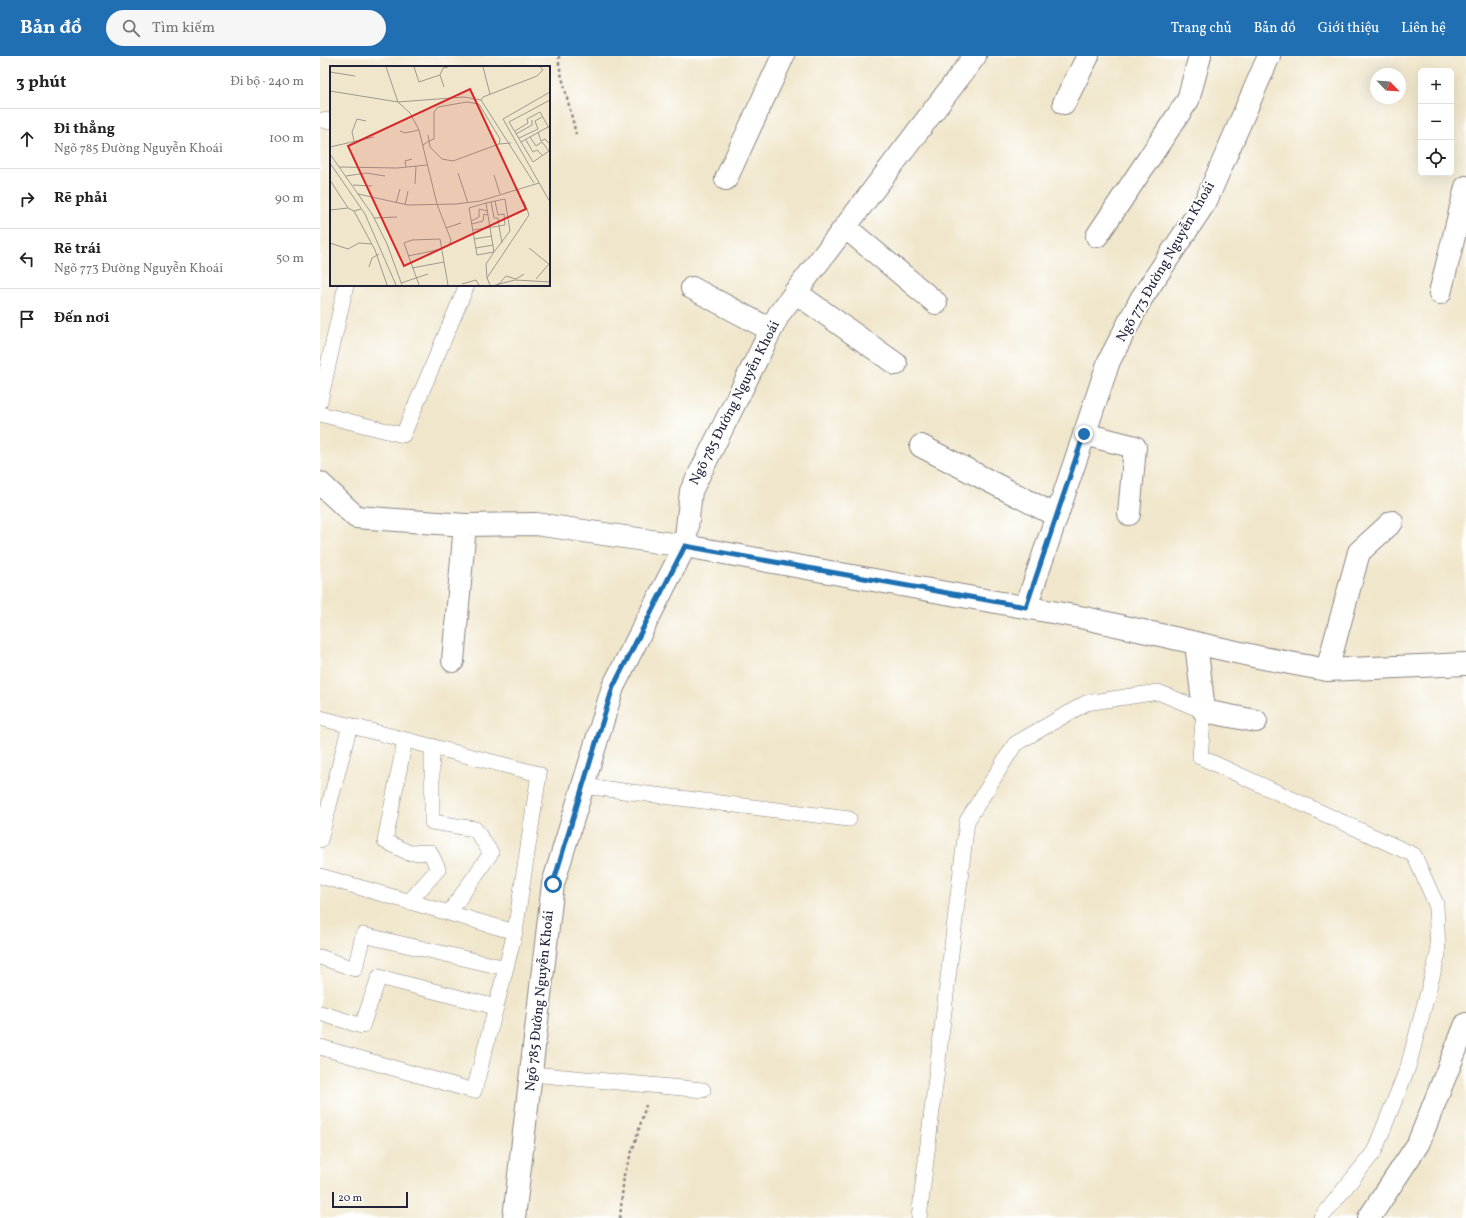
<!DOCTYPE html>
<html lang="vi">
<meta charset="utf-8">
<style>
:root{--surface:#fff;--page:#f6f6f6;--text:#222;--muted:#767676;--line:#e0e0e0;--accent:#1f6fb2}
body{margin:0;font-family:Vollkorn,serif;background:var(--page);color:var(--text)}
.controls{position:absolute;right:12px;top:12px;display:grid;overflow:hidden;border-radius:6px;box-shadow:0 4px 16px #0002}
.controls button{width:36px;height:36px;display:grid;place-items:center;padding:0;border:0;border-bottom:1px solid var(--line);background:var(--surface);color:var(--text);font:20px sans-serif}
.compass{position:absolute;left:1050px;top:12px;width:36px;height:36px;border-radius:50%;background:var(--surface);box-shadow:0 4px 16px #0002;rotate:115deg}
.scale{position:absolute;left:12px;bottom:10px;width:76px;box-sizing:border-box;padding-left:4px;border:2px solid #22223b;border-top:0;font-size:11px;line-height:14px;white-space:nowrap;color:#22223b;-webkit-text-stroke:3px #fff;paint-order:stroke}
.stop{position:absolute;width:12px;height:12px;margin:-9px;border:3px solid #1f6fb2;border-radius:50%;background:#fff}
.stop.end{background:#1f6fb2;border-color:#fff;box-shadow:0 1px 4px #0008}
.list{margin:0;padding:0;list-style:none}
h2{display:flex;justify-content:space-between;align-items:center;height:52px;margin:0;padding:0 16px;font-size:17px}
h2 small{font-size:13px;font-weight:400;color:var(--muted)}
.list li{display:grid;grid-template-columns:26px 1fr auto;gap:12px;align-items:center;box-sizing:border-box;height:60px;padding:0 16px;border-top:1px solid var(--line)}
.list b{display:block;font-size:15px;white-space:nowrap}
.list p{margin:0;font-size:13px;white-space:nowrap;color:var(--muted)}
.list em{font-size:13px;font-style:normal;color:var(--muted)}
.icon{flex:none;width:22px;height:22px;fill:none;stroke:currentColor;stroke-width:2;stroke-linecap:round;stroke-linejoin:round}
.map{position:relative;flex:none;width:1146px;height:1162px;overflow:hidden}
header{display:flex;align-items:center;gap:24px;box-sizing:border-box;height:56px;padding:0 20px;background:var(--accent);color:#fff}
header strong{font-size:19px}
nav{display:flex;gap:22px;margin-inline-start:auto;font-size:14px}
.search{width:280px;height:36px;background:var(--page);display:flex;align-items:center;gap:10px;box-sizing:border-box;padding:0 14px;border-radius:22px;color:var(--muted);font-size:15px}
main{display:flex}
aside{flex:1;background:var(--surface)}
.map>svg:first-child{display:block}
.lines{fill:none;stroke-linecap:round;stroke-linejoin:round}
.service-casing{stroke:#898483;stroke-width:16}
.minor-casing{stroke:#898483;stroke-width:24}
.path{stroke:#898483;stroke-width:2.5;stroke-dasharray:3 3;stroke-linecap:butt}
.service{stroke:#fff;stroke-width:15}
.minor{stroke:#fff;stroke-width:22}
.route{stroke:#1f6fb2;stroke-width:5}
.labels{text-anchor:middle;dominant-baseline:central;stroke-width:4;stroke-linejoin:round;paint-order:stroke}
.street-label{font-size:14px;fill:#22223b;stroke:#fff}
.inset-road{fill:none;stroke:#9e9891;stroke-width:1}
.view{fill:#d62828;fill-opacity:0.15;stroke:#d62828;stroke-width:2}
.inset-edge{fill:none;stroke:#22223b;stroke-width:2}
</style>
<header>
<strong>Bản đồ</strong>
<div class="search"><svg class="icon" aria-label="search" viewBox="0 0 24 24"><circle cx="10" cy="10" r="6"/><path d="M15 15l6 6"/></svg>Tìm kiếm</div>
<nav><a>Trang chủ</a><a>Bản đồ</a><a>Giới thiệu</a><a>Liên hệ</a></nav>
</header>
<main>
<aside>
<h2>3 phút<small>Đi bộ · 240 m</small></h2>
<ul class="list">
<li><svg class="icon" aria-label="ahead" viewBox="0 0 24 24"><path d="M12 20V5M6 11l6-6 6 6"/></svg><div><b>Đi thẳng</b><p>Ngõ 785 Đường Nguyễn Khoái</p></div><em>100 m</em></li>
<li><svg class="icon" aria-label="right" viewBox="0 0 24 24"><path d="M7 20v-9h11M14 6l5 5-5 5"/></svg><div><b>Rẽ phải</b></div><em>90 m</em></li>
<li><svg class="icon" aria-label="left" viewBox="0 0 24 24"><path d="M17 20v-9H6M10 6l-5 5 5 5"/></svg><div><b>Rẽ trái</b><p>Ngõ 773 Đường Nguyễn Khoái</p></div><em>50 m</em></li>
<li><svg class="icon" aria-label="arrive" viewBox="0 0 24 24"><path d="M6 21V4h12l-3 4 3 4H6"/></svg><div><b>Đến nơi</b></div></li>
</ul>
</aside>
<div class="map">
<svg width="1146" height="1162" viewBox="0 0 1146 1162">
<rect width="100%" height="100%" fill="#fff"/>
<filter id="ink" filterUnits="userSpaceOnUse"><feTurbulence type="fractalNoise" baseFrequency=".025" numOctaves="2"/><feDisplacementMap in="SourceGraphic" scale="8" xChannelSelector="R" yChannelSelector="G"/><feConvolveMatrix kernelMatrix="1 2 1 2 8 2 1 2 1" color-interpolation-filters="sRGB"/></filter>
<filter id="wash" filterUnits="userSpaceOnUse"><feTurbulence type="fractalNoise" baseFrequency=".012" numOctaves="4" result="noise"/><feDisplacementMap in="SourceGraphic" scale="16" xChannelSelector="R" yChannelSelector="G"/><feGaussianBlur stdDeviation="0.9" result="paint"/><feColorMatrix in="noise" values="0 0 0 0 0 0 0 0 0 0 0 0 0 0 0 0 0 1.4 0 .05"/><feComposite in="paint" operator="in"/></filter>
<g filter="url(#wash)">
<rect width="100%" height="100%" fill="#f0e6cb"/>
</g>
<g filter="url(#ink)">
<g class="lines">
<defs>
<path id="service" d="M0 64 11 65
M0 345 26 229
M0 358 83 379 147 229
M0 662 219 718 195 876 0 820
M85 684 65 785 89 797 110 796 118 813 89 846
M112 690V766L155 773 171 797 129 857
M263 730 529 763
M0 784 30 669
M0 901 35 913 43 879 186 912
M0 957 42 970 59 921 176 951 195 876
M0 991 154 1035 176 951
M212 1018 383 1034
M599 1162 647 765 695 688 766 647 838 636 884 655 880 701 1094 799 1116 848 1118 898 1088 1011 1054 1096 1001 1162"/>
<path id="minor" d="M744 47 768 0
M406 123 463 0
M525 171 616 247
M777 180 868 44 880 0
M372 232 451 274
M475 236 576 308
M1120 237 1146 131
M764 378 815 391 809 458
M601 390 737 460
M0 427 36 461 145 469 216 468 365 490 765 562 938 601 1007 614 1146 608
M706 551 789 305 821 243 886 145 949 0
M876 587 884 655 936 665
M133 605 145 469
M1007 614 1039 496 1072 466
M194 1162 233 828 293 631 365 490 371 435 459 258 655 0
M1049 1162 1098 1088 1146 968"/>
</defs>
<use href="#service" class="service-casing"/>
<use href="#minor" class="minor-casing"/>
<path class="path" d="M239 0V9L256 78
M300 1162 304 1119 317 1080 326 1049"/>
<use href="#service" class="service"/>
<use href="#minor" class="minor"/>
</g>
</g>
<g class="lines" filter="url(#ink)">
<path class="route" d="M233 828 293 631 365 490 706 551 764 378"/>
</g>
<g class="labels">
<g class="street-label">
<text transform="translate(846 206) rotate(-60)">Ngõ 773 Đường Nguyễn Khoái</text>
<text transform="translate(415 347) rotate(-63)">Ngõ 785 Đường Nguyễn Khoái</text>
<text transform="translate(220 945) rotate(-84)">Ngõ 785 Đường Nguyễn Khoái</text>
</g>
</g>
<g transform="translate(10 10)">
<rect width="220" height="220" fill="#f0e6cb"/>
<path class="inset-road" d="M56 1 68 36 80 47 89 64 107 138 121 174 119 179M84 1 89 16 110 9 113 2 118 1M153 1 160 28M0 6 25 10M110 9 114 21M0 25 68 36 134 31 151 34 204 117M220 26 173 53 220 136M151 34 153 31 207 10 213 4 210 1M70 65 75 67 89 64M185 65 198 57 197 53 210 46 220 64M208 66 211 75 215 73 220 78M186 68 202 59V54M200 71 206 80 212 76 219 85 203 96 179 56 220 34M189 72 208 63 205 55 212 51M196 74 203 86 207 84 213 90M24 75 22 66 27 53 36 55M191 76 218 61M169 78 181 77M93 79 99 75 104 73V46L108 41 137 36 149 38 170 73 169 78 123 95 112 93 100 81 98 69M0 81 44 71M0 88 42 148 57 178 72 219M0 97 35 148 66 219M9 101 67 102 97 99M76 101 75 95 82 93M128 107 138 137M164 109 170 128M16 110 36 107 55 110M0 114 18 142 24 145 31 143M85 118 86 100M23 119 42 120M28 128 78 139 126 138 150 135 209 117M66 137 70 123M156 137 161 136 165 135 168 149 174 148 175 159 169 160 168 152H164L161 136M75 139 78 125M0 144 18 142M24 145 45 184 57 219M44 152 67 151M141 155 149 151V143L158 145M142 158 153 155 154 148 158 149M116 162 131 157M143 164 169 160 172 177M144 173 162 170M0 177 18 183 29 177 42 178M146 182 163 179M199 182 220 199M78 190 112 183M39 201 42 192 49 188M82 202 114 196M157 212 156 198 164 186 156 137 139 142 147 189 164 186 180 165 175 133 165 135M206 213 219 198M71 217 98 208M132 218 146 214 149 219M89 219 74 177 82 174 110 173 118 219M160 219 157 212 199 149 194 135M165 219 185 214 220 216M168 219 176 210 186 213 194 208"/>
<path class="view" d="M140 23 196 143 74 200 18 80Z"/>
<rect width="220" height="220" class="inset-edge"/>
</g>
</svg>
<div class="controls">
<button>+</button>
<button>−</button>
<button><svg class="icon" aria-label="locate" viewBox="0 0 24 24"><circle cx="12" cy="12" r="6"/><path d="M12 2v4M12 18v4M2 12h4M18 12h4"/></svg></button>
</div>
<svg class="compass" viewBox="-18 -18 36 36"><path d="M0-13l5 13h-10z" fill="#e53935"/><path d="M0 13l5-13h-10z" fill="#767676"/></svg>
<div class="scale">20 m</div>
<div class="stop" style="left:233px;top:828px"></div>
<div class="stop end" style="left:764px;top:378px"></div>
</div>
</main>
